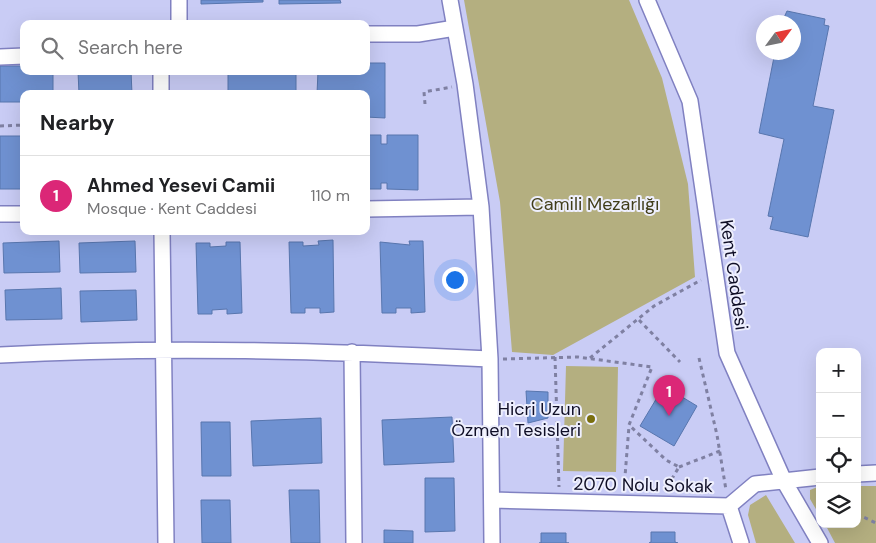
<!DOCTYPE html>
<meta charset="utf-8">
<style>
:root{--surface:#fff;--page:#f2f2f2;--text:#202124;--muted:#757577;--line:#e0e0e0;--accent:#db2777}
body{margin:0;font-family:"DM Sans",sans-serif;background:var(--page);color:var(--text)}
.controls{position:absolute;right:15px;bottom:15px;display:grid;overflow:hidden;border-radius:10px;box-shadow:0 5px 20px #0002}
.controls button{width:45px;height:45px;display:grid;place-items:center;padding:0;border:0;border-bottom:1px solid var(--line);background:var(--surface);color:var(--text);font:25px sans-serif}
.compass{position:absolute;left:756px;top:15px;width:45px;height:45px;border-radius:50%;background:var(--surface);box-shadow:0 5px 20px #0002;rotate:57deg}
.you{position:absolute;left:454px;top:279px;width:18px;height:18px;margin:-12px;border:4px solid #fff;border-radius:50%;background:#1a73e8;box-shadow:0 0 0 8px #1a73e833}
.badge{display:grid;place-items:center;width:32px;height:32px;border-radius:50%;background:var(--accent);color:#fff;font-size:16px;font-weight:700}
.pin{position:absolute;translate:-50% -41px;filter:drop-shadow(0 1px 2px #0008)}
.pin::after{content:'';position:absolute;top:26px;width:18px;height:15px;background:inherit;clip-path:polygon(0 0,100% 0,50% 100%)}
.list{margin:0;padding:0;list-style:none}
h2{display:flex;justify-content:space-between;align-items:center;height:65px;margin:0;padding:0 20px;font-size:21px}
h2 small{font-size:16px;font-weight:400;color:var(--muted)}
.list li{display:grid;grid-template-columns:32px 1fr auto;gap:15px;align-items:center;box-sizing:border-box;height:80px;padding:0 20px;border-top:1px solid var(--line)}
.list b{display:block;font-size:19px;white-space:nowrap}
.list p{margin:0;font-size:16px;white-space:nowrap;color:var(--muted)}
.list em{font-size:16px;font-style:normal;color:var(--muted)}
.icon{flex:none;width:28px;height:28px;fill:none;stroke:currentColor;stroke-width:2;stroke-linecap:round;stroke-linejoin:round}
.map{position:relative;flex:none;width:876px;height:543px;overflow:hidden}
.search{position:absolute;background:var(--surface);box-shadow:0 5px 20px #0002;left:20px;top:20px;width:350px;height:55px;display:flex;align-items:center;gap:12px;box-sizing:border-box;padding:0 18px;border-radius:10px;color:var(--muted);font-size:19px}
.panel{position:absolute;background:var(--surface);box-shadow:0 5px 20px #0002;left:20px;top:90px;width:350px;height:145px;border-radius:10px}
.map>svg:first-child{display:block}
.green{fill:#b4af80}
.building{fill:#6f91d1;stroke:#5876ae}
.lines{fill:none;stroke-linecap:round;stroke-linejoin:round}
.street-casing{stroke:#8081c1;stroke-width:18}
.path{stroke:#7f80a2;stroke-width:3;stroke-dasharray:4 4;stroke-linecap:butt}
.street{stroke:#fff;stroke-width:15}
.poi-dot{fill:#7a6f0f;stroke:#eeeffd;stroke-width:2}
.labels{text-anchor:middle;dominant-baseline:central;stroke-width:4;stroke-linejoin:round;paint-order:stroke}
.park-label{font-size:18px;fill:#413d19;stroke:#eeeffd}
.street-label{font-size:18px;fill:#0f0e26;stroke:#eeeffd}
.poi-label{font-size:18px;fill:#0f0e26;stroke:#eeeffd;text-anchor:end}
</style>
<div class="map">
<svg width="876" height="543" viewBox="0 0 876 543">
<rect width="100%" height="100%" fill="#c9ccf5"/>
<path class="green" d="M464 0H629L662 78 688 184 695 277 553 355 512 352 500 202Z
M566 366 618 367 616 472 563 471Z
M820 486V516L810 499V490Z
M857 486H876V543H835L825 524H857Z
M766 495 795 543H756L748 515 750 505Z"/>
<path class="building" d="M201 0H263V2L201 4Z
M279 0H340L341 3 279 4Z
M787 11 825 19 824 25 829 26 813 106 834 110 808 237 770 229 773 217 768 216 784 139 759 133 775 52H794V22H782Z
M366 63H385V118L366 117V94H317L318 71H366Z
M0 66H24V71H53V94H24V102H0Z
M78 71H131L132 94H79Z
M228 71 265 73V71H296V94H228Z
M366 135H381V144H387V135H418V190L387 189V183H381V189H366Z
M0 136H24V189H0Z
M333 240 334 312 320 313V308H305V313H291L289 242H303V246L319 245 318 241Z
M59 241 60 272 4 273 3 243Z
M135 241 136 272 80 273 79 243Z
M409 241H423L425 312 411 313V308H396V313H382L380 242 410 245Z
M226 242H240L242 313 227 314V309L212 310V314H198L196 243H210V247L226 246Z
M61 288 62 319 6 320 5 290Z
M136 290 137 320 81 322 80 291Z
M664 386 697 406 674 446 640 426Z
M526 391 548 392V418L528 423Z
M452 417 454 462 384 465 382 420Z
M321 418 322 463 253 466 251 421Z
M201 422H230L231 476H202Z
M425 478H454L455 531 425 532Z
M289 490H319L320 543H291Z
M201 500H230L231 543H202Z
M384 530 413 531V543H384Z
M651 532H675V542L678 543H649L651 542Z
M541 533H566V543H569H539H541Z"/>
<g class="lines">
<defs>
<path id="street" d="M450 0 465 84 481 207 490 359 492 543
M647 0 690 101 727 353 784 481 820 543
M179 24V0
M366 34H418L455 28
M0 57 24 56
M161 94V71
M366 209 481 207
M0 214H24
M162 231 166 543
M352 352 354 543
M0 355C164 346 327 351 490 359
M857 474 876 473
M493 500 729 506 755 484 820 477
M729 506 741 543"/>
</defs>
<use href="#street" class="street-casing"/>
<path class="path" d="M425 104 424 92 452 87
M0 126 24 125
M639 320 680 362
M555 357 559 487
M590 358 654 306 701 280
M699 358 717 435 726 490
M503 359 578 357 652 367 629 425 666 460 679 467 670 482V491
M679 467 720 451
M624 489 629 426
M857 514 876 523"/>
<use href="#street" class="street"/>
</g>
<circle class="poi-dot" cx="591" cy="419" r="5"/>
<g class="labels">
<g class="park-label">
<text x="595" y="204">Camili Mezarlığı</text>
</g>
<g class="street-label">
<text transform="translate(734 275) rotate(82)">Kent Caddesi</text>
<text transform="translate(643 485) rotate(1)">2070 Nolu Sokak</text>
</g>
<g class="poi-label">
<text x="581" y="409">Hicri Uzun<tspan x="581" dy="21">Özmen Tesisleri</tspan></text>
</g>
</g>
</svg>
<div class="controls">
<button>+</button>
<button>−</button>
<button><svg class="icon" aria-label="locate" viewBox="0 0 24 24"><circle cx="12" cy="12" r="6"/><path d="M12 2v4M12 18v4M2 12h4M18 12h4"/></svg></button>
<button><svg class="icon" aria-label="layers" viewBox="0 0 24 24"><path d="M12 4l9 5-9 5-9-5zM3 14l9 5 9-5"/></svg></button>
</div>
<svg class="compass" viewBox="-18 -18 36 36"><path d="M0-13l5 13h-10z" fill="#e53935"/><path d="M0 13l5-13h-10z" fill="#757577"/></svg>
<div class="you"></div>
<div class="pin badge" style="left:669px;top:416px">1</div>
<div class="search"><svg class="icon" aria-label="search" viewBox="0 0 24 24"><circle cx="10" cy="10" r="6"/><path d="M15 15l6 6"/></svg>Search here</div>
<section class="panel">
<h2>Nearby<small></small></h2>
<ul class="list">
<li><span class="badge">1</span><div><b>Ahmed Yesevi Camii</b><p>Mosque · Kent Caddesi</p></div><em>110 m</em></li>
</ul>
</section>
</div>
